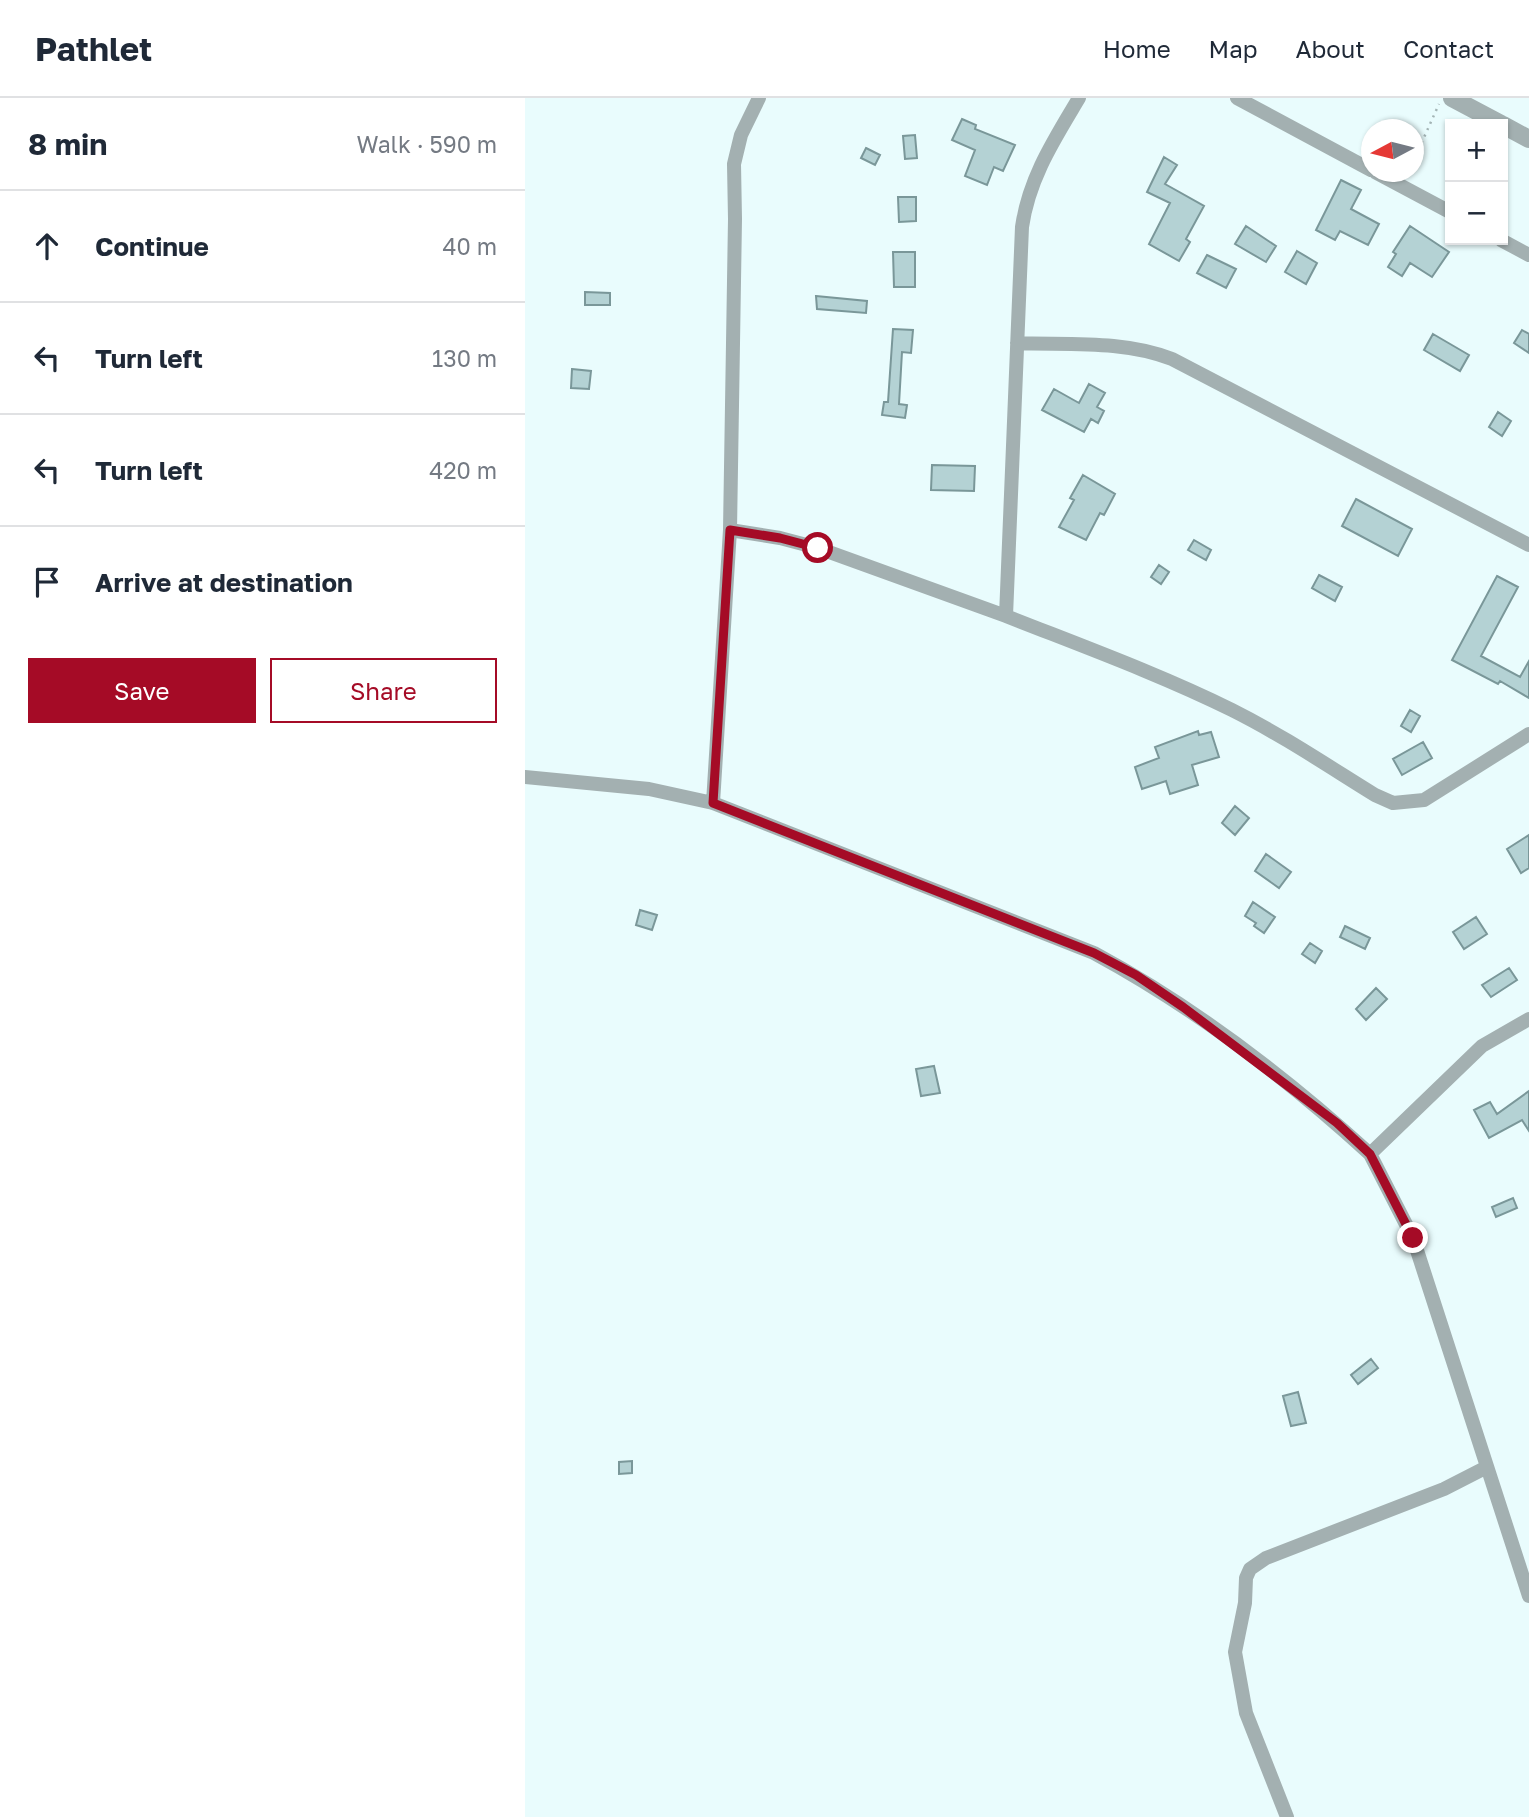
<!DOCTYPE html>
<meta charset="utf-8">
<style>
:root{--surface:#fff;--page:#f6f6f7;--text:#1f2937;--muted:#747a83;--line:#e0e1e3;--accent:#a50b26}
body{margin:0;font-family:"Golos Text",sans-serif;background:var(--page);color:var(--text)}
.controls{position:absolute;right:21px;top:21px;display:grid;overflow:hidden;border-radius:0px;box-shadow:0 2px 5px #0004}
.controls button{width:63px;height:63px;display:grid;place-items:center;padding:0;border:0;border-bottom:2px solid var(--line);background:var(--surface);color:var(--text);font:35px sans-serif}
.compass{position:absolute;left:836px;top:21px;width:63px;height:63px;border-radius:50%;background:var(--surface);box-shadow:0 2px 5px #0004;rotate:263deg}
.stop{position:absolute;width:21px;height:21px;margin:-16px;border:5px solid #a50b26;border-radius:50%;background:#fff}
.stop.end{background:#a50b26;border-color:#fff;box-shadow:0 2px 7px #0008}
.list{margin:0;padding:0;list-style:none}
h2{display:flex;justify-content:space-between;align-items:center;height:91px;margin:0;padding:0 28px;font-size:30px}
h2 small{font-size:23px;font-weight:400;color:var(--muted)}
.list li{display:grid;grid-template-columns:46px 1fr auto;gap:21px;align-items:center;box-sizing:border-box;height:112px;padding:0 28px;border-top:2px solid var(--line)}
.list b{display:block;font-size:26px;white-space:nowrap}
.list em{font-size:23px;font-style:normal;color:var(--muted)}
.actions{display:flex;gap:14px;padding:21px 28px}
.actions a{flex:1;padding:16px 0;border:2px solid var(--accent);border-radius:0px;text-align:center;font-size:24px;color:var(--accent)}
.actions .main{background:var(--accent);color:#fff}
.icon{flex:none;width:38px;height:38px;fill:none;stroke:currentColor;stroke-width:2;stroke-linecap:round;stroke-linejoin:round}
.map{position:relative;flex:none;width:1004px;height:1719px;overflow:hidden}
header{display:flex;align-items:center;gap:42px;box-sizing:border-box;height:98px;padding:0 35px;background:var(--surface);border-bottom:2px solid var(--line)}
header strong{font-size:33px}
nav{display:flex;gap:38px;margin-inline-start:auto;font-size:24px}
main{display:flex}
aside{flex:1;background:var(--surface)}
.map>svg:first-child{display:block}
.building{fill:#b4d2d4;stroke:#7a9799;stroke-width:2}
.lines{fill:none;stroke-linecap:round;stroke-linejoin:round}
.path{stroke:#a3b4b5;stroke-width:2.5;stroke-dasharray:2 5;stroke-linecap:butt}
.minor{stroke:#a3b0b1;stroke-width:14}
.tertiary{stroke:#a3b0b1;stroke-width:18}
.route{stroke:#a50b26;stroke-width:9}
</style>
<header>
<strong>Pathlet</strong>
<nav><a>Home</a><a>Map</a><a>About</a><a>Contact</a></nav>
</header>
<main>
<aside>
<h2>8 min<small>Walk · 590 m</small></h2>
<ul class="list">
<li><svg class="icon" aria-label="ahead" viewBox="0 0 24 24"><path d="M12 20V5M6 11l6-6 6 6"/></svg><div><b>Continue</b></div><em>40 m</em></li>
<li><svg class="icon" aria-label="left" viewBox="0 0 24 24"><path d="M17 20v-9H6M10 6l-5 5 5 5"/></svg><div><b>Turn left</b></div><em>130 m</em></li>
<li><svg class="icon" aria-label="left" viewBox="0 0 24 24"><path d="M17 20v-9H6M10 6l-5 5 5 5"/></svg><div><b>Turn left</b></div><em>420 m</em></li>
<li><svg class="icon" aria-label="arrive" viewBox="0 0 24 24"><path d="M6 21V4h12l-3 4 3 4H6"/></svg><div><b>Arrive at destination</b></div></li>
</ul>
<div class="actions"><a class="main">Save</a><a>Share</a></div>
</aside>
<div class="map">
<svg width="1004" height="1719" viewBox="0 0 1004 1719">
<rect width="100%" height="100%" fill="#e9fcfd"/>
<path class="building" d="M437 21 451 27 450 31 490 47 478 73 469 69 462 87 440 78 450 52 427 42Z
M390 37 392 60 380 61 378 38Z
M341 50 355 57 350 67 336 60Z
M639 59 652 67 640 86 679 108 661 141 665 144 654 163 624 146 645 105 622 94Z
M816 82 836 92 826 111 854 126 843 147 815 133 810 142 791 132Z
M373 99H391V123L374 124Z
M721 128 751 148 741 164 710 146Z
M885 128 924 154 907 179 885 165 877 178 863 169 871 156 868 154Z
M772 153 792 165 781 186 760 174Z
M368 154H390V189H369Z
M682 157 711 171 701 190 672 175Z
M60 194 85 195V207H60Z
M291 198 342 203 341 215 292 211Z
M368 231 388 232 386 255 377 254 374 306 382 307 380 320 357 317 359 304H363Z
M997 232 1004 236V255L989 245Z
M908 236 944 257 935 273 899 252Z
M47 271 66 273 64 291 46 290Z
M564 286 580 295 572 309 579 313 573 325 566 321 559 334 517 312 529 291 554 305Z
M973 314 986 323 977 338 964 329Z
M407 367 450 368 449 393 406 392Z
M558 377 590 396 579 417 575 415 561 442 534 429 549 402 545 400Z
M831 401 887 431 873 458 817 428Z
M669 442 686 452 681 462 663 452Z
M634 467 644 474 636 486 626 479Z
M794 477 817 489 810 503 787 490Z
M972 478 993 489 956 558 995 579 1004 563V600L975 583 973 586 927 562Z
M885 612 895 618 886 634 876 628Z
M673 633 674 637 686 634 694 659 667 667 673 687 645 696 641 683 617 691 610 669 634 660 630 649Z
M898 644 907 660 877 677 868 661Z
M710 708 724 720 710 737 697 725Z
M1004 737V770L996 775 982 751Z
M741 756 766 774 754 790 730 773Z
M728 804 750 819 739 835 729 828 731 825 720 818Z
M115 812 132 817 127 832 111 827Z
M951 819 962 836 939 851 928 834Z
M820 828 845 840 840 851 815 839Z
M785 845 797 853 790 865 777 856Z
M984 870 992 882 966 899 957 887Z
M851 890 862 901 841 922 831 911Z
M409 968 415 995 396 998 391 971Z
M1004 993V1033L997 1022 964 1040 949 1012 965 1004 972 1016Z
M988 1100 992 1110 971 1119 967 1109Z
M846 1261 853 1270 833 1286 826 1277Z
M773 1294 781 1325 766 1328 758 1298Z
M107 1363V1375L94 1376V1364Z"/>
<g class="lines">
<path class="path" d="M888 64 914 6"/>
<path class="minor" d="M554 0C529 42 504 80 497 129L481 518C557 548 634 576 707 612 757 637 803 668 850 697L868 705 899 702 1004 636
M712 0 846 72
M850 74 925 114
M976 142 1004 157
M492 245C543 247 599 242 647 261L1004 447
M205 432 255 440 293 450 481 518
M0 679 124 691 188 705 569 855C667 908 763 981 845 1056L957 948 1004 921
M188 705 205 432 210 121 209 66 216 37 234 0
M845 1056 888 1140 1004 1498
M762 1719 721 1615 710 1554 720 1505 721 1480 725 1471 741 1460 919 1391 962 1369"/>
<path class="tertiary" d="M927 0 976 26
M978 27 1004 41"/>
</g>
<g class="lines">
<path class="route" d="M293 450 255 440 205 432 188 705 569 855 611 877 658 909 812 1025 845 1056 888 1140"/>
</g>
</svg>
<div class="controls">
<button>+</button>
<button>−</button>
</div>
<svg class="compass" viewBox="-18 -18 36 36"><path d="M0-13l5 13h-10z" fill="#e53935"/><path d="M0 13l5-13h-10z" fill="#747a83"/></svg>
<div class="stop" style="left:293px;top:450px"></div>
<div class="stop end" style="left:888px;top:1140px"></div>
</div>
</main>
